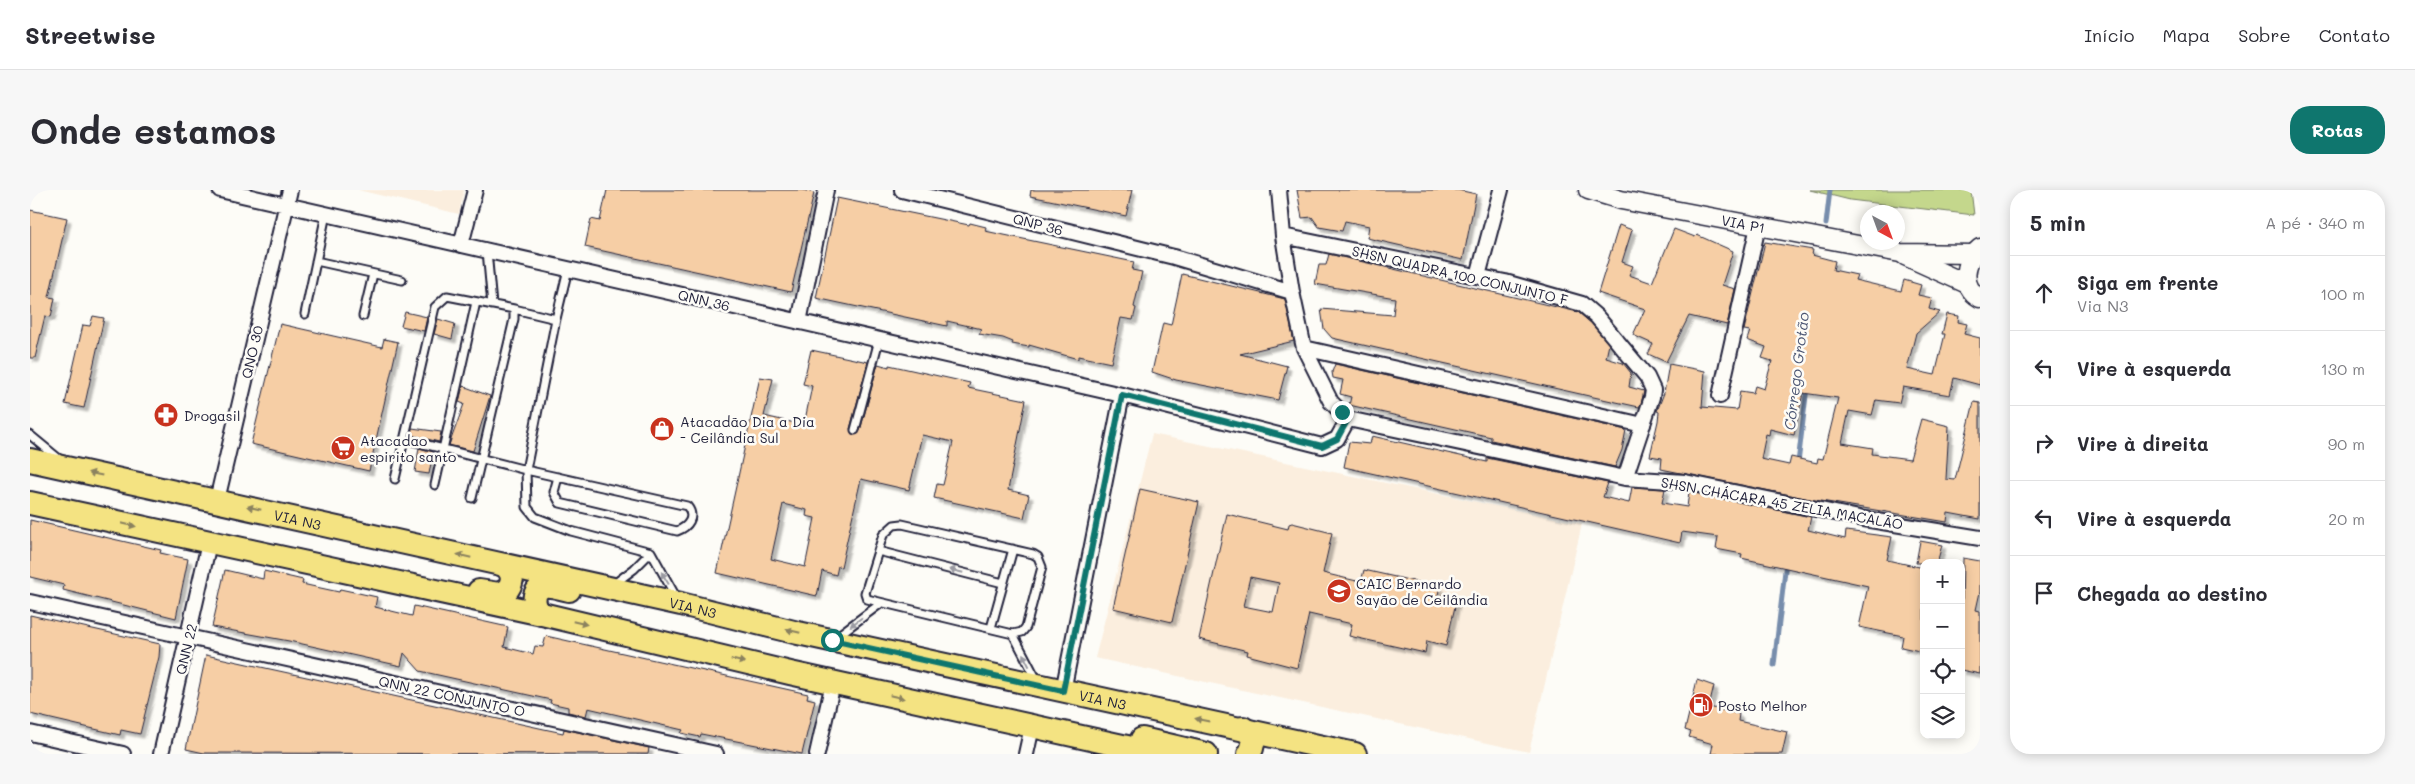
<!DOCTYPE html>
<html lang="pt">
<meta charset="utf-8">
<style>
:root{--surface:#fff;--page:#f7f7f7;--text:#2b2b33;--muted:#7c7c81;--line:#e1e1e2;--accent:#0f766e}
body{margin:0;font-family:Mali,sans-serif;background:var(--page);color:var(--text)}
.controls{position:absolute;right:15px;bottom:15px;display:grid;overflow:hidden;border-radius:10px;box-shadow:0 2px 12px #0003}
.controls button{width:45px;height:45px;display:grid;place-items:center;padding:0;border:0;border-bottom:1px solid var(--line);background:var(--surface);color:var(--text);font:25px sans-serif}
.compass{position:absolute;left:1830px;top:15px;width:45px;height:45px;border-radius:50%;background:var(--surface);box-shadow:0 2px 12px #0003;rotate:139deg}
.stop{position:absolute;width:15px;height:15px;margin:-11px;border:4px solid #0f766e;border-radius:50%;background:#fff}
.stop.end{background:#0f766e;border-color:#fff;box-shadow:0 1px 5px #0008}
.list{margin:0;padding:0;list-style:none}
h2{display:flex;justify-content:space-between;align-items:center;height:65px;margin:0;padding:0 20px;font-size:21px}
h2 small{font-size:16px;font-weight:400;color:var(--muted)}
.list li{display:grid;grid-template-columns:32px 1fr auto;gap:15px;align-items:center;box-sizing:border-box;height:75px;padding:0 20px;border-top:1px solid var(--line)}
.list b{display:block;font-size:19px;white-space:nowrap}
.list p{margin:0;font-size:16px;white-space:nowrap;color:var(--muted)}
.list em{font-size:16px;font-style:normal;color:var(--muted)}
.icon{flex:none;width:28px;height:28px;fill:none;stroke:currentColor;stroke-width:2;stroke-linecap:round;stroke-linejoin:round}
.map{position:relative;flex:none;width:1950px;height:564px;overflow:hidden;border-radius:20px}
header{display:flex;align-items:center;gap:30px;box-sizing:border-box;height:70px;padding:0 25px;background:var(--surface);border-bottom:1px solid var(--line)}
header strong{font-size:24px}
nav{display:flex;gap:28px;margin-inline-start:auto;font-size:18px}
.intro{display:flex;align-items:center;justify-content:space-between;box-sizing:border-box;height:120px;padding:0 30px}
h1{margin:0;font-size:35px}
.button{padding:12px 22px;border-radius:20px;background:var(--accent);color:#fff;font-size:18px;font-weight:700}
main{display:flex;gap:30px;padding:0 30px}
aside{flex:1;background:var(--surface);border-radius:20px;box-shadow:0 2px 12px #0003}
.map>svg:first-child{display:block}
.built{fill:#fbeede}
.green{fill:#c4d78c;stroke:#737c64}
.lines{fill:none;stroke-linecap:round;stroke-linejoin:round}
.stream{stroke:#778dac;stroke-width:5}
.building{fill:#f6cea5;stroke:#22223b;fill-rule:evenodd;filter:url(#shadow)}
.service-casing{stroke:#22223b;stroke-width:11}
.minor-casing{stroke:#22223b;stroke-width:18}
.tertiary-casing{stroke:#22223b;stroke-width:21}
.primary-casing{stroke:#22223b;stroke-width:26}
.service{stroke:#fdfcf7;stroke-width:7}
.minor{stroke:#fdfcf7;stroke-width:14}
.tertiary{stroke:#fdfcf7;stroke-width:18}
.primary{stroke:#f4e382;stroke-width:22}
.oneway{fill:#8b825e}
.oneway2{fill:#9a9aa2}
.route{stroke:#0f766e;stroke-width:6}
.labels{text-anchor:middle;dominant-baseline:central;stroke-width:5;stroke-linejoin:round;paint-order:stroke}
.street-label{font-size:14px;fill:#22223b;stroke:#fdfcf7}
.poi-label{font-size:14px;fill:#22223b;stroke:#fdfcf7;text-anchor:start}
.water-label{font-size:15px;font-style:italic;fill:#4d5774;stroke:#fdfcf7}
</style>
<header>
<strong>Streetwise</strong>
<nav><a>Início</a><a>Mapa</a><a>Sobre</a><a>Contato</a></nav>
</header>
<div class="intro"><h1>Onde estamos</h1><a class="button">Rotas</a></div>
<main>
<div class="map">
<svg width="1950" height="564" viewBox="0 0 1950 564">
<defs>
<filter id="shadow"><feDropShadow dx="4" dy="4" stdDeviation="1" flood-color="#0004"/></filter>
</defs>
<rect width="100%" height="100%" fill="#fdfcf7"/>
<filter id="ink" filterUnits="userSpaceOnUse"><feTurbulence type="fractalNoise" baseFrequency=".02" numOctaves="2"/><feDisplacementMap in="SourceGraphic" scale="10" xChannelSelector="R" yChannelSelector="G"/><feConvolveMatrix kernelMatrix="1 2 1 2 8 2 1 2 1" color-interpolation-filters="sRGB"/></filter>
<g filter="url(#ink)">
<path class="built" d="M328 0H434L429 24Z
M1122 244 1552 334 1499 562 1065 468Z"/>
<path class="green" d="M1780 0H1941L1944 25 1820 10Z"/>
<g class="lines">
<path class="stream" d="M1796 34 1800 0
M1768 273 1777 197
M1744 475 1756 372"/>
</g>
<path class="building" d="M577 0H773L784 3 761 102 555 57 561 29 570 31Z
M1001 0H1102L1096 26 1000 6Z
M1267 0H1428L1446 4 1433 70 1337 48 1339 36 1315 31 1312 41 1289 37 1282 27 1272 28Z
M807 8 939 35 940 33 956 37 955 41 1104 72 1102 80 1112 82 1104 117 1106 118 1103 130 1091 128 1081 173 1048 166V169L999 155V157L982 154 983 152 973 148 949 144 952 139 917 131V136L786 108Z
M0 20 37 28 19 107 25 108 21 127 15 126 5 168H0Z
M1589 35 1602 40 1592 72 1603 76 1599 85 1622 93 1644 39 1665 47 1667 45 1703 61 1692 95 1705 99 1697 135 1659 126 1636 172 1618 164 1623 154 1603 145 1615 119 1568 103Z
M1735 52 1783 60 1782 65 1805 71 1803 80 1827 85 1825 90 1871 101 1874 90 1891 95 1888 105 1902 108 1899 119 1910 122 1886 143 1877 179 1905 185 1915 144H1912L1917 124 1929 126 1928 132 1937 134 1934 144 1950 148V195L1924 188 1920 205 1873 197 1869 213 1846 210 1842 225 1819 221 1812 253 1843 258 1842 264 1880 269 1891 229 1919 236 1916 289 1925 290 1944 212 1950 213V329L1918 323 1917 332 1785 310 1631 279 1632 268 1620 266 1628 231 1629 222 1627 221 1634 203 1639 174 1675 181 1672 217 1707 220 1710 201 1723 203 1725 196 1734 199 1742 171 1732 168 1736 157 1717 150 1720 141 1714 140ZM1773 203 1808 208 1793 269 1788 268 1787 273 1761 267 1759 275 1731 269 1736 244 1739 245 1740 239 1764 245Z
M1299 64 1548 122 1561 133 1579 154 1576 168 1593 173 1601 183 1599 197 1614 201 1611 214 1609 217 1559 206 1302 148 1294 139 1291 119 1363 125 1365 108 1285 94 1289 75H1296Z
M1152 84 1255 109 1264 151 1210 164 1257 176 1248 210 1146 190 1122 182 1133 133 1141 135Z
M375 122 397 127 394 141 371 136Z
M63 126 74 128 54 218 35 214 53 135 60 136Z
M408 129 425 134 422 149 404 144Z
M250 134 352 157 354 149 368 152 339 281 221 254Z
M781 160 838 172 820 239 824 245 830 241 848 174 859 177V175L940 193 938 198 996 210 978 300 999 305 994 328 904 308 907 294 913 295 923 252 892 245 879 300 831 289 811 377 808 376 806 385 792 381 787 406 687 383 730 187 743 189 734 226 774 235 782 196 773 194ZM753 314 777 320 776 326 785 328 775 377 741 369Z
M1305 174 1596 240 1592 260 1585 277 1461 250V247L1319 215 1321 207 1310 204 1313 190 1303 188 1302 182Z
M433 196 460 206 443 261 419 255 434 214 429 212Z
M382 238 411 242 409 252 381 245Z
M1342 246 1457 272V268L1578 293 1573 307 1599 313 1602 297 1635 299 1632 313 1657 317 1659 302 1781 327 1778 340 1815 349 1816 341 1862 347 1857 370 1894 378V462L1871 457 1873 446 1829 437 1838 396 1711 368 1712 364 1686 359 1688 347 1652 342 1650 353 1314 277 1319 252 1340 254Z
M389 258 403 262 399 284 385 282Z
M1110 299 1169 312 1142 432 1083 418Z
M1197 324 1258 339 1259 334 1262 333 1302 343 1293 383 1331 392 1334 380 1410 397 1407 408 1426 412 1416 456 1397 451 1395 463 1319 446 1322 434 1279 424 1267 478 1217 465 1218 461 1169 449ZM1220 387 1249 393 1243 422 1213 416Z
M0 330 131 360 130 363 158 369 146 428 33 400 34 395 0 387Z
M1890 351 1912 355 1907 373H1886Z
M1933 368 1950 371V402L1946 420 1950 421V484L1931 480Z
M195 380 233 389 234 381 273 390 272 394 309 402 310 399 347 407 345 417 382 426 384 416 478 437 474 457 503 464 505 456 513 457 516 446 778 504 777 508 785 510 772 564 671 544 670 547 651 543 653 540 558 518 556 526 538 522V517L520 513 521 510 390 481 374 463 371 476 259 451 182 437Z
M0 425 130 454 129 467 110 544 91 540 90 545 0 524Z
M176 465 514 539 533 543 534 539 619 558 618 564 174 563 156 559Z
M1667 490 1684 496 1679 517 1709 524 1708 531 1757 542 1752 564H1681L1683 554 1659 547 1661 542 1655 540Z"/>
<g class="lines">
<defs>
<path id="service" d="M457 61 462 115
M286 71 372 90
M538 79 526 129 496 280 497 317 505 327 541 341 621 362 646 407
M484 119 526 129
M275 124 296 24
M333 126 343 84
M825 240 849 150
M0 245 28 268
M374 249 496 280 657 316C666 327 658 337 647 341L530 313 524 302 528 287
M365 289 405 117 417 106 484 119V129L442 308
M405 295 446 112
M872 334 1003 364 1008 367 1012 377 996 437 992 442 983 444 837 409 835 403 853 345 864 335Z
M848 361 973 393
M584 394 604 379 621 362
M961 438 983 359
M983 444 1007 490
M806 447 850 414"/>
<path id="minor" d="M190 0 1092 205 1292 256 1307 249 1318 229
M872 0 1144 67 1262 102
M1249 0 1253 46 1262 102 1274 158 1301 212 1318 229
M1253 46 1475 92 1552 114 1567 127 1617 187 1623 200 1622 207 1595 288
M431 55 445 0
M1448 86 1471 0
M769 132 796 0
M1274 158 1613 235
M1690 206 1728 36
M1318 229 1595 288 1655 292 1834 329 1950 348
M187 310 260 0
M0 412 686 564
M1033 501 1092 205
M0 543 93 564
M131 564 179 353
M787 564 803 493
M996 564 1002 537"/>
<g id="tertiary">
<path id="s1" d="M1558 0 1591 10 1870 63 1942 64"/>
<path d="M1950 58C1934 71 1930 97 1950 108"/>
<path d="M1875 66 1937 94"/>
</g>
<g id="primary">
<path id="s2" d="M0 270 651 414 768 443 1325 564"/>
<path d="M0 313 512 424 760 483 1129 564"/>
<path d="M449 401 469 404 478 399C484 390 483 382 474 375"/>
<path d="M512 424C502 417 501 399 515 396 523 395 532 399 539 400"/>
<path d="M1213 538C1223 544 1226 554 1219 564"/>
<path d="M1112 549 1176 564"/>
</g>
</defs>
<use href="#service" class="service-casing"/>
<use href="#minor" class="minor-casing"/>
<use href="#tertiary" class="tertiary-casing"/>
<use href="#primary" class="primary-casing"/>
<use href="#service" class="service"/>
<use href="#minor" class="minor"/>
<use href="#tertiary" class="tertiary"/>
<use href="#primary" class="primary"/>
</g>
<defs><path id="oneway-solid" d="M-6-.8H1V-3.2L6.5 0L1 3.2V.8H-6Z" transform="scale(1.25)"/></defs>
<g class="oneway">
<use href="#oneway-solid" transform="translate(65 284) rotate(-168)"/>
<use href="#oneway-solid" transform="translate(224 318) rotate(-167)"/>
<use href="#oneway-solid" transform="translate(99 335) rotate(13)"/>
<use href="#oneway-solid" transform="translate(434 366) rotate(-167)"/>
<use href="#oneway-solid" transform="translate(550 433) rotate(13)"/>
<use href="#oneway-solid" transform="translate(763 441) rotate(-166)"/>
<use href="#oneway-solid" transform="translate(708 471) rotate(13)"/>
<use href="#oneway-solid" transform="translate(867 507) rotate(13)"/>
<use href="#oneway-solid" transform="translate(1172 530) rotate(-168)"/>
</g>
<g class="oneway2">
<use href="#oneway-solid" transform="translate(926 381) rotate(-166)"/>
<use href="#oneway-solid" transform="translate(635 388) rotate(-121)"/>
<use href="#oneway-solid" transform="translate(826 432) rotate(143)"/>
<use href="#oneway-solid" transform="translate(996 470) rotate(-117)"/>
</g>
</g>
<g class="lines" filter="url(#ink)">
<path class="route" d="M802 450 1033 501 1092 205 1292 256 1307 249 1318 229 1312 222"/>
</g>
<defs>
<symbol id="pharmacy-disc" viewBox="-11 -11 22 22"><circle r="9.5" fill="#c8321e" stroke="#fdfcf7"/><path d="M-2-6h4v4h4v4h-4v4h-4v-4h-4v-4h4Z" fill="#fff"/></symbol>
<symbol id="shop-disc" viewBox="-11 -11 22 22"><circle r="9.5" fill="#c8321e" stroke="#fdfcf7"/><path d="M-5-2.5h2.3a2.7 3.5 0 0 1 5.4 0H5L5.5 6h-11ZM-1.5-2.5h3a1.5 2.3 0 0 0-3 0Z" fill="#fff"/></symbol>
<symbol id="supermarket-disc" viewBox="-11 -11 22 22"><circle r="9.5" fill="#c8321e" stroke="#fdfcf7"/><path d="M-6-5.5h2.5l.6 2H6L4.5 2H-2.5L-4.4-4H-6ZM-1.5 3.2a1.3 1.3 0 1 0 .1 0ZM3 3.2a1.3 1.3 0 1 0 .1 0Z" fill="#fff"/></symbol>
<symbol id="school-disc" viewBox="-11 -11 22 22"><circle r="9.5" fill="#c8321e" stroke="#fdfcf7"/><path d="M0-5L7-2L0 1L-7-2ZM-4 1L0 2.5L4 1V4Q0 6-4 4Z" fill="#fff"/></symbol>
<symbol id="fuel-disc" viewBox="-11 -11 22 22"><circle r="9.5" fill="#c8321e" stroke="#fdfcf7"/><path d="M-5.5-6h7V0h2V4h1.3V-2.5L3-4.5l.8-.8L6-3V5H2.5V1h-1V6h-7ZM-4.2-4.7v3.2H.2V-4.7Z" fill="#fff"/></symbol>
</defs>
<g fill-rule="evenodd">
<use href="#pharmacy-disc" x="122" y="211" width="28" height="28"/>
<use href="#shop-disc" x="618" y="225" width="28" height="28"/>
<use href="#supermarket-disc" x="299" y="244" width="28" height="28"/>
<use href="#school-disc" x="1295" y="387" width="28" height="28"/>
<use href="#fuel-disc" x="1657" y="501" width="28" height="28"/>
</g>
<g class="labels">
<g class="street-label">
<text transform="translate(1008 34) rotate(14)">QNP 36</text>
<text stroke="none"><textPath href="#s1" startOffset="159">VIA P1</textPath></text>
<text transform="translate(1430 85) rotate(13)">SHSN QUADRA 100 CONJUNTO F</text>
<text transform="translate(674 110) rotate(13)">QNN 36</text>
<text transform="translate(222 162) rotate(-77)">QNO 30</text>
<text transform="translate(1752 313) rotate(10)">SHSN CHÁCARA 45 ZELIA MACALÃO</text>
<text stroke="none"><textPath href="#s2" startOffset="274">VIA N3</textPath></text>
<text stroke="none"><textPath href="#s2" startOffset="679">VIA N3</textPath></text>
<text transform="translate(156 459) rotate(-77)">QNN 22</text>
<text transform="translate(422 506) rotate(12)">QNN 22 CONJUNTO O</text>
<text stroke="none"><textPath href="#s2" startOffset="1099">VIA N3</textPath></text>
</g>
<g class="poi-label">
<text x="154" y="225">Drogasil</text>
<text x="650" y="231">Atacadão Dia a Dia<tspan x="650" dy="16">- Ceilândia Sul</tspan></text>
<text x="330" y="250">Atacadao<tspan x="330" dy="16">espirito santo</tspan></text>
<text x="1326" y="393">CAIC Bernardo<tspan x="1326" dy="16">Sayão de Ceilândia</tspan></text>
<text x="1688" y="515">Posto Melhor</text>
</g>
<g class="water-label">
<text transform="translate(1766 181) rotate(-83)">Córrego Grotão</text>
</g>
</g>
</svg>
<div class="controls">
<button>+</button>
<button>−</button>
<button><svg class="icon" aria-label="locate" viewBox="0 0 24 24"><circle cx="12" cy="12" r="6"/><path d="M12 2v4M12 18v4M2 12h4M18 12h4"/></svg></button>
<button><svg class="icon" aria-label="layers" viewBox="0 0 24 24"><path d="M12 4l9 5-9 5-9-5zM3 14l9 5 9-5"/></svg></button>
</div>
<svg class="compass" viewBox="-18 -18 36 36"><path d="M0-13l5 13h-10z" fill="#e53935"/><path d="M0 13l5-13h-10z" fill="#7c7c81"/></svg>
<div class="stop" style="left:802px;top:450px"></div>
<div class="stop end" style="left:1312px;top:222px"></div>
</div>
<aside>
<h2>5 min<small>A pé · 340 m</small></h2>
<ul class="list">
<li><svg class="icon" aria-label="ahead" viewBox="0 0 24 24"><path d="M12 20V5M6 11l6-6 6 6"/></svg><div><b>Siga em frente</b><p>Via N3</p></div><em>100 m</em></li>
<li><svg class="icon" aria-label="left" viewBox="0 0 24 24"><path d="M17 20v-9H6M10 6l-5 5 5 5"/></svg><div><b>Vire à esquerda</b></div><em>130 m</em></li>
<li><svg class="icon" aria-label="right" viewBox="0 0 24 24"><path d="M7 20v-9h11M14 6l5 5-5 5"/></svg><div><b>Vire à direita</b></div><em>90 m</em></li>
<li><svg class="icon" aria-label="left" viewBox="0 0 24 24"><path d="M17 20v-9H6M10 6l-5 5 5 5"/></svg><div><b>Vire à esquerda</b></div><em>20 m</em></li>
<li><svg class="icon" aria-label="arrive" viewBox="0 0 24 24"><path d="M6 21V4h12l-3 4 3 4H6"/></svg><div><b>Chegada ao destino</b></div></li>
</ul>
</aside>
</main>
